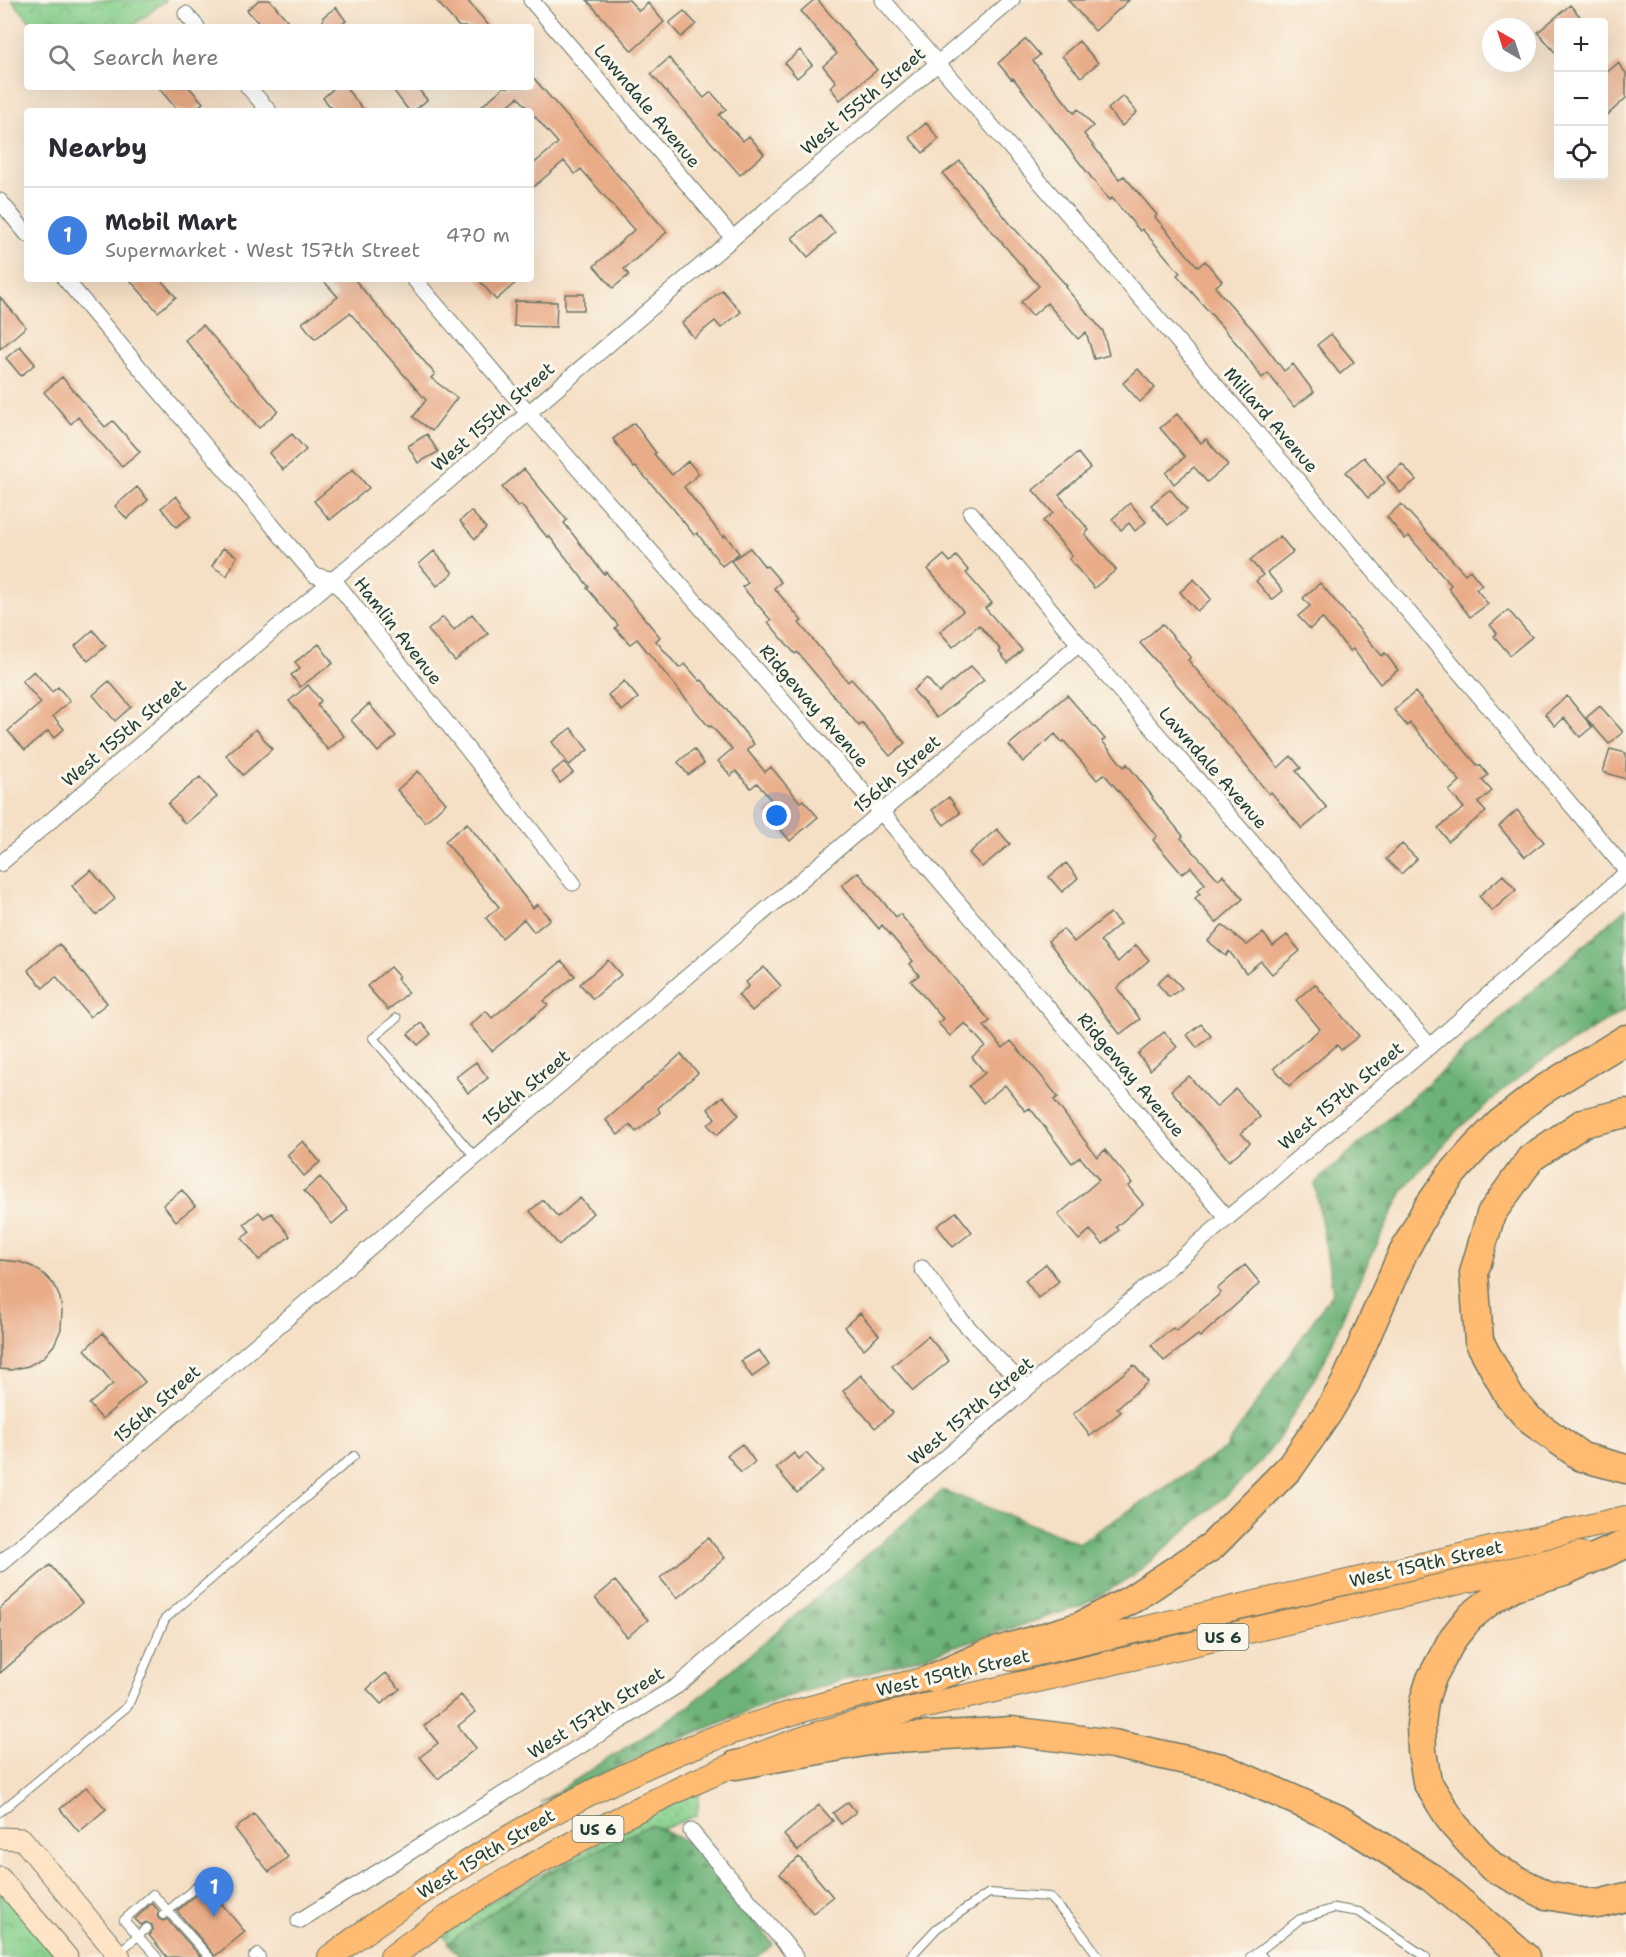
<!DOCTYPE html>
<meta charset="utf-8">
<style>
:root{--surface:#fff;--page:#f2f2f3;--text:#2b2b33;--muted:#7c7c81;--line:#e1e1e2;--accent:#c8321e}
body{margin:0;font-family:"Shantell Sans",sans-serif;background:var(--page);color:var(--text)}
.controls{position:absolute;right:18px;top:18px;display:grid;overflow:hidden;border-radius:6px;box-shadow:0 6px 24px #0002}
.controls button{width:54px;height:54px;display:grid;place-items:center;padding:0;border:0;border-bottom:2px solid var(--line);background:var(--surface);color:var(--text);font:30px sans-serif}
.compass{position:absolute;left:1482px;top:18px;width:54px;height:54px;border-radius:50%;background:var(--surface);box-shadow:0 6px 24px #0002;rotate:321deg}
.you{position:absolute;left:777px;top:816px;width:21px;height:21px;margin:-15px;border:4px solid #fff;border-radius:50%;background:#1a73e8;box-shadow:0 0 0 9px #1a73e833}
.badge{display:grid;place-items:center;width:39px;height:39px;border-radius:50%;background:var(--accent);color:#fff;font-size:20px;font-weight:700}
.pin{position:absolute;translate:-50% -50px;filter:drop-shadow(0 2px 3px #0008)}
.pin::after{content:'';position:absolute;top:32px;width:21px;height:18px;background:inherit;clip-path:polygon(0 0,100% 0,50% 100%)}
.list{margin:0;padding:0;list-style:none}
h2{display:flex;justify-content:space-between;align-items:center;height:78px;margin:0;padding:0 24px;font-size:26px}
h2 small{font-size:20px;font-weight:400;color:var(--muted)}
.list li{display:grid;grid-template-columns:39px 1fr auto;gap:18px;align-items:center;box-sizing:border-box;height:96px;padding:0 24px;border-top:2px solid var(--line)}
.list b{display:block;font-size:22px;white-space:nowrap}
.list p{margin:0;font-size:20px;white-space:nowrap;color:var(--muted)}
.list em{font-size:20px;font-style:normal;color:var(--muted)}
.icon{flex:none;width:33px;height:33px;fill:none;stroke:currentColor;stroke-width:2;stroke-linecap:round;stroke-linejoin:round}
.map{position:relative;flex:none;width:1626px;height:1957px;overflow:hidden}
.search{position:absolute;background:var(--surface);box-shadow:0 6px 24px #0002;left:24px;top:24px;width:510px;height:66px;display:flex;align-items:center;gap:15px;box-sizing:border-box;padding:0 21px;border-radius:6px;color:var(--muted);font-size:22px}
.panel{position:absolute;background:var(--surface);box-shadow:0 6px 24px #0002;left:24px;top:108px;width:510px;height:174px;border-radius:6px}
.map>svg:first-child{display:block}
.grass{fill:url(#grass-dots);stroke:#538660;stroke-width:1.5}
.forest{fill:url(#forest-firs);stroke:#467856;stroke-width:1.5}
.park{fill:url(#park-crowns);stroke:#538660;stroke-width:1.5}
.building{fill:#e9ac88}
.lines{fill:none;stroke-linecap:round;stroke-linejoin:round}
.lane-casing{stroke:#6a7667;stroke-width:10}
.street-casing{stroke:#6a7667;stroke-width:17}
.secondary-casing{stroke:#6a7667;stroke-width:23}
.primary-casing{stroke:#6a7667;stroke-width:26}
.highway-casing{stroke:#6a7667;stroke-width:31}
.lane{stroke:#fff;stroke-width:8}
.street{stroke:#fff;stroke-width:15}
.secondary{stroke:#ffe4c6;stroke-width:21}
.primary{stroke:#febb71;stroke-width:24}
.highway{stroke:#febb71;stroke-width:28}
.labels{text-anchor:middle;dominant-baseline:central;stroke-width:6;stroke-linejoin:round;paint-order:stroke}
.shield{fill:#fbf7ec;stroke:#61756b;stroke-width:1.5}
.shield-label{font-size:16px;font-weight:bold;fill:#1f3d34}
.street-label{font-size:18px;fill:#1f3d34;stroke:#fbf7ec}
</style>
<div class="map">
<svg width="1626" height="1957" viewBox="0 0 1626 1957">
<defs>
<pattern id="grass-dots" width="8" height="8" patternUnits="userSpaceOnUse" patternTransform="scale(1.5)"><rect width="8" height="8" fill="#87d08c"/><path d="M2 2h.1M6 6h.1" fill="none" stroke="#6eaa73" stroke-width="1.8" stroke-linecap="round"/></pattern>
<pattern id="forest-firs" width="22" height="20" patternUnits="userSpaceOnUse" patternTransform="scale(1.5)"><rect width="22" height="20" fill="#6db278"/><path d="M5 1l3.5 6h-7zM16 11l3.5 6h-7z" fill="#599263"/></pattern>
<pattern id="park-crowns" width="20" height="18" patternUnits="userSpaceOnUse" patternTransform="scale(1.5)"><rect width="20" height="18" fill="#87d08c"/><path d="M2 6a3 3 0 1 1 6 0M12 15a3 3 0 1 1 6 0" fill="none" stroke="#6eaa73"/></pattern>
</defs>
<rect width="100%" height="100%" fill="#fbf7ec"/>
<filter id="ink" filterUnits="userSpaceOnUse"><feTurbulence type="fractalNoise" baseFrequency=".0167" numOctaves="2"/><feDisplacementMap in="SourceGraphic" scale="12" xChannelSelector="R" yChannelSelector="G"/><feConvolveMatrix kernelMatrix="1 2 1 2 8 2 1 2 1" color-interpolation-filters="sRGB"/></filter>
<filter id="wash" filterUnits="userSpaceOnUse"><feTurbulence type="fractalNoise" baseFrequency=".008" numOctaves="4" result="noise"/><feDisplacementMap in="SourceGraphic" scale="24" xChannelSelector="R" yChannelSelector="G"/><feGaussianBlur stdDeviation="1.35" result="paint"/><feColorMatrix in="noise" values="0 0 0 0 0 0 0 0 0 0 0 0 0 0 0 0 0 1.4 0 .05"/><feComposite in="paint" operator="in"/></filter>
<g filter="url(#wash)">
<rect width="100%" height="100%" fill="#f5dfc5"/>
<path class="grass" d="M700 1788 697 1815 661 1830 650 1825 547 1874 450 1943 438 1930Z"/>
<path class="forest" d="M1626 908V1009L1546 1058 1509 1085 1459 1128 1404 1189 1351 1298 1323 1364 1277 1441 1257 1466 1223 1498 1132 1577 1081 1606 924 1656 776 1700 663 1746 540 1803 688 1707 943 1490 1079 1543 1225 1449 1333 1292 1315 1183Z
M650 1825 692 1844 773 1944 758 1957H460L448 1943 547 1874Z"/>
<path class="park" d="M12 0H166L131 27H35Z
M0 1889 58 1957H0Z"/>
<g id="blocks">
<path class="building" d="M259 0H270L293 27H262L247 10Z
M436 0H467L490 27H459Z
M587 0H629L639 11 648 3 664 22 632 51Z
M814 0H818L877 70 840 100 830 87 836 82 823 66 837 54 801 11Z
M1068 0H1129L1095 31Z
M1570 5 1585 22H1558V56L1538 32Z
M336 7 346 21 338 27H327L323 22V17Z
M684 11 696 24 681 37 669 23Z
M1026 39 1040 55 1033 61 1074 113 1078 109 1093 126 1084 134 1119 179 1124 176 1157 215 1155 217 1198 267 1205 261 1222 281 1215 287 1253 330 1284 371 1293 364 1314 392 1294 407 1268 373 1262 378 1243 351 1177 275 1180 273 1142 229 1140 231 1112 198 1109 200 1013 78 1011 79 998 63Z
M1079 41 1098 63 1081 77 1062 56Z
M800 50 812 65 797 78 785 63Z
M669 58 704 98 711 92 726 109 719 115 743 141 749 136 764 154 740 175 651 74Z
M1618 63 1626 73V98L1604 118V75Z
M531 75 667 232 624 269 629 275 613 288 594 266 634 230 581 169 575 174 564 161 531 189V166L558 143 518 97 502 111H476L504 87H531Z
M158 87H189L203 103 193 111H178Z
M335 87H345L365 111H334L323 98Z
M391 87H417L427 100 414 111H409Z
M1123 96 1137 112 1122 126 1108 109Z
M926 123 939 139 923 153 909 137Z
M960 161 1012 226 1067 286 1065 287 1103 331 1109 355 1094 359 1086 332 1078 339 1047 303 1032 316 1021 302 1039 286 943 174Z
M820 215 835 233 808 257 792 238Z
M129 279H160L176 297 158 312Z
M322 279H354L435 374 431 378 457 398 432 431 413 417 426 400 350 313 315 339 302 323 338 297Z
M478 279H520L496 300Z
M722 290 741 312 721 328 715 321 694 338 682 323Z
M565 294H584V310H565Z
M0 297 26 327 0 349Z
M515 301 557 302 556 327 514 326Z
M203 325 278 411 259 428 185 340Z
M1331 334 1354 362 1340 374 1317 345Z
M20 346 35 364 21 376 6 358Z
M1138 369 1155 388 1140 402 1123 383Z
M62 377 105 427 113 421 140 452 122 467 78 417 71 424 44 392Z
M1177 414 1201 443 1206 439 1228 465 1207 482 1194 467 1174 484 1166 473 1185 457 1160 428Z
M634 423 656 453 654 454 672 475 688 461 699 474 684 487 723 537 725 535 739 553 722 566 697 533 694 535 671 506 636 467 634 468 613 439Z
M292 434 306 450 283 470 269 453Z
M427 434 438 452 418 463 408 446Z
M1078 453 1090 468 1059 495 1089 530 1085 534 1116 570 1094 588 1069 559 1072 556 1043 521 1053 513 1033 490Z
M1364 457 1385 483 1368 498 1346 472Z
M1402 464 1416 480 1400 493 1387 477Z
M353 469 369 488 330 520 314 501Z
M524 469 567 520 564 523 604 574 606 572 660 637 656 641 679 668 685 664 700 681 702 680 754 744 747 750 765 772 771 767 800 802 803 800 818 817 790 841 767 813 776 806 757 783 751 788 736 771 731 776 718 761 732 749 711 726 709 727 637 639 630 644 615 628 618 625 587 588 589 587 549 536 547 537 521 505 518 507 502 487Z
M137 487 148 500 127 519 115 506Z
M1170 489 1187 510 1168 525 1151 505Z
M176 496 191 516 176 527 161 508Z
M1130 503 1146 522 1135 531 1129 523 1121 530 1112 519Z
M1401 504 1465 574 1470 570 1482 585 1476 589 1488 604 1470 617 1448 588 1451 585 1409 536 1405 539 1387 517Z
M471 511 486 528 475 539 460 521Z
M1280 536 1293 552 1267 572 1283 591 1272 600 1256 581 1263 575 1250 560Z
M223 548 237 556 227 576 212 566Z
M750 548 765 567 767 566 781 582 774 588 802 621 799 623 848 682 851 679 863 692 905 743 890 756 862 723 859 726 797 652 795 654 768 622 771 620 742 587 748 583 731 561Z
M434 551 453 573 437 586 419 564Z
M944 555 950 562 956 556 969 571 966 573 992 603 985 608 1022 650 1008 663 999 652 1001 650 979 625 953 647 940 632 963 611 928 569Z
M1194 579 1211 599 1197 611 1180 592Z
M1320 583 1382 656 1385 653 1398 670 1380 684 1353 649 1350 651 1322 618 1310 629 1298 616 1310 606 1303 598Z
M1508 610 1532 637 1510 655 1494 636 1497 633 1490 625Z
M472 614 488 634 455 661 428 630 443 617 454 630Z
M1162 624 1191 657 1188 660 1257 740 1278 768 1291 756 1301 768 1296 771 1327 808 1302 829 1271 792 1269 794 1207 719 1140 643Z
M93 630 106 646 88 661 75 646Z
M319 644 333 663 300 687 291 675 300 669 295 662Z
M971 666 984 680 937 718 913 690 927 678 939 693Z
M34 671 52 692 58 687 70 701 53 716 64 729 54 738 48 731 25 750 8 731 41 703 22 681Z
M109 681 131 707 115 721 93 695Z
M624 681 638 698 622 711 608 695Z
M308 685 321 701 317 705 344 736 328 750 316 735 317 734 289 701Z
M1415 692 1478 766 1480 765 1488 775 1482 780 1492 791 1478 803 1486 812 1448 841 1438 828 1464 808 1449 791 1460 781 1410 723 1407 726 1394 710Z
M1067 695 1105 739 1102 741 1124 767 1127 764 1153 797 1152 798 1183 836 1181 838 1218 879 1223 875 1243 899 1216 923 1195 898 1200 894 1197 891 1205 884 1191 867 1182 874 1153 840 1157 836 1104 774 1097 780 1064 741 1062 742 1055 734 1023 762 1009 745Z
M1567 696 1592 727 1580 737 1564 718 1555 726 1545 714Z
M369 704 396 736 378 752 351 720Z
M1600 706 1623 732 1609 744 1586 718Z
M571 728 588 750 569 765 552 742Z
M256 729 272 749 243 775 226 755Z
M694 749 704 763 688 775 678 762Z
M1610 749 1626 753V779L1603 772Z
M564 762 573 773 560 783 552 772Z
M418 771 446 803 425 822 397 790Z
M200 777 217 797 185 824 168 804Z
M949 797 960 813 944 825 932 810Z
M1517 810 1544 842 1525 857 1499 826Z
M467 823 533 908 537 904 550 919 534 932 524 919 502 938 486 918 499 907 445 841Z
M997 829 1010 844 982 867 969 853Z
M1402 844 1417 859 1401 874 1386 859Z
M1066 863 1078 878 1062 892 1049 877Z
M91 870 115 899 96 915 72 886Z
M858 872 896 917 900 914 990 1021 984 1026 1003 1048 1011 1041 1043 1078 1058 1097 1054 1100 1097 1157 1105 1150 1132 1183 1128 1186 1143 1204 1116 1227 1119 1230 1103 1244 1090 1230 1079 1240 1058 1215 1099 1180 1080 1157 1072 1163 1030 1108 1025 1111 1005 1085 983 1103 969 1086 985 1073 972 1057 985 1046 965 1023 950 1036 938 1023 943 1019 911 981 919 975 910 964 913 961 882 925 879 929 842 885Z
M1503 875 1516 890 1492 911 1479 896Z
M1110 913 1120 924 1100 941 1118 962 1136 945 1149 960 1117 988 1140 1019 1120 1034 1048 941 1063 929 1074 942Z
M1222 925 1247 945 1263 933 1273 946 1287 935 1300 951 1272 974 1261 961 1246 973 1229 951 1226 956 1208 941Z
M59 944 107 1003 90 1017 56 976 43 988 28 970Z
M608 960 621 975 593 999 580 984Z
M562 961 575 976 544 1001 548 1005 492 1051 470 1025 486 1011 492 1018Z
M390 967 399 977 397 979 408 993 388 1010 367 986Z
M764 967 781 986 752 1011 738 995 749 986 746 982Z
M1168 973 1182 988 1169 997 1157 983Z
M1315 984 1359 1036 1341 1050 1337 1045 1289 1086 1274 1068 1320 1029 1296 1000Z
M421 1023 431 1034 418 1045 408 1034Z
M1201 1024 1211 1036 1197 1048 1187 1035Z
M1164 1032 1177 1047 1150 1070 1138 1054Z
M681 1054 698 1073 658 1108 660 1112 636 1132 630 1125 618 1135 606 1120Z
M476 1062 488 1078 468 1093 456 1077Z
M1189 1076 1216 1107 1236 1089 1260 1117 1241 1133 1250 1143 1229 1161 1171 1090Z
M723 1096 739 1115 717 1135 708 1125 715 1118 708 1109Z
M303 1141 320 1162 304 1176 287 1155Z
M320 1177 348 1210 332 1224 304 1191Z
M182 1190 195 1206 176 1221 163 1205Z
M580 1198 593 1213 559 1245 530 1211 543 1200 558 1217Z
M259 1212 264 1218 272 1213 290 1236 259 1260 242 1238 250 1232 244 1224Z
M956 1212 972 1232 953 1247 937 1226Z
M0 1260 20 1262 33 1267 45 1275 54 1285 60 1298 62 1311 61 1329 54 1345 43 1358 28 1366 11 1370 0 1369Z
M1046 1264 1059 1281 1038 1298 1025 1280Z
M1245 1265 1260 1283 1200 1337 1198 1335 1164 1361 1151 1345 1173 1328 1176 1331 1221 1293 1217 1289Z
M860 1313 879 1335 864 1349 844 1327Z
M103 1333 145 1382 102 1419 89 1404 113 1384 85 1349Z
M928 1336 949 1361 913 1391 892 1366Z
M759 1350 769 1365 752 1377 741 1361Z
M1134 1365 1148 1382 1117 1408 1121 1412 1090 1436 1073 1414Z
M861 1375 893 1413 875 1428 843 1391Z
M742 1444 755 1462 741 1473 727 1455Z
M794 1453 799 1459 806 1453 823 1471 797 1493 776 1468Z
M708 1538 725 1558 677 1598 660 1578Z
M50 1565 82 1603 0 1673V1608Z
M615 1581 648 1620 627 1637 595 1598Z
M386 1673 400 1689 381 1704 367 1689Z
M461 1695 475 1712 458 1726 476 1748 438 1779 420 1757 438 1743 424 1726Z
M86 1787 106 1809 79 1832 60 1809Z
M848 1802 856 1812 841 1824 833 1813Z
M819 1805 833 1821 798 1851 784 1835Z
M254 1814 288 1857 269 1872 235 1829Z
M799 1857 833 1897 813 1913 780 1874Z
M207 1886 245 1932 215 1956 177 1911Z
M152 1903 159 1911 157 1915 159 1919 163 1921 167 1919 201 1957H167L149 1935 153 1929 152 1925 146 1922 141 1925 135 1919Z"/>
</g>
</g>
<g filter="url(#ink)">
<use href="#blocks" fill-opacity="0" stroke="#6a7667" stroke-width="1.5"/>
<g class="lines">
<defs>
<path id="lane" d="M397 1018 373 1038 475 1157
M0 1812 128 1706 165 1619 354 1456
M163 1915 209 1876
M118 1953 147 1928
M157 1957 124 1920 153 1894 209 1957
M253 1957 258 1953 261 1957
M910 1957 937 1928 989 1893 1049 1897 1076 1926 1099 1957
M1250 1957 1258 1952
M1263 1957 1258 1952 1300 1919 1335 1908 1359 1912 1426 1957"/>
<path id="street" d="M531 0 733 238
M883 0 1288 469 1626 870
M186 14 197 27
M248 87 269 111
M0 201 27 234
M65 279 314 575 334 580 573 883
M414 279 528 412 882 813 1227 1218
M971 513 1079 644 1430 1046
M0 864 1012 0
M922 1268 955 1313 990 1351 1027 1388
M0 1564 527 1113 1079 644
M691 1831 796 1957
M299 1921 677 1686 1430 1046 1626 873"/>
<path id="secondary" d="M0 1838 22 1839 120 1957
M0 1878 67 1957"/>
<path id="primary" d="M1012 1659 1626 1518
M330 1957C446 1871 571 1793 707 1741 787 1711 870 1692 952 1673
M392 1957C443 1917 500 1883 557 1852 641 1806 729 1762 821 1733 843 1726 865 1721 887 1715L1580 1554"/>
<path id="highway" d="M1626 1113 1583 1123 1531 1158 1491 1214 1474 1273 1479 1341 1509 1396 1530 1420 1582 1457 1626 1469
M1626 1544 1564 1571 1514 1586 1490 1601 1469 1618 1453 1638 1431 1679 1424 1701 1421 1725 1422 1751 1427 1782 1454 1825 1492 1867 1546 1895 1598 1904 1626 1897
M933 1678 985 1655 1081 1626 1132 1599 1212 1546 1291 1466 1327 1414 1345 1384 1402 1255 1426 1210 1450 1176 1475 1148 1500 1123 1541 1091 1626 1039
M736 1765 880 1739 1012 1731 1113 1744 1222 1768 1338 1819 1432 1878 1525 1957"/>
</defs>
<use href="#lane" class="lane-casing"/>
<use href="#street" class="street-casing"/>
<use href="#secondary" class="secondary-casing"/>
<use href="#primary" class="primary-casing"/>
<use href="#highway" class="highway-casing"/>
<use href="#lane" class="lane"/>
<use href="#street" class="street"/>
<use href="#secondary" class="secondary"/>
<use href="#primary" class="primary"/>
<use href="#highway" class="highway"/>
</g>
</g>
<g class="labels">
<g class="shield">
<rect x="1197.5" y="1624" width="51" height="26" rx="4.5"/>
<rect x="572.5" y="1816" width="51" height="26" rx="4.5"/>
</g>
<g class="shield-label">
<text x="1223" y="1637">US 6</text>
<text x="598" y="1829">US 6</text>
</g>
<g class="street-label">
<text transform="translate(863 101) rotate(-40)">West 155th Street</text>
<text transform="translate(647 106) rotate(50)">Lawndale Avenue</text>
<text transform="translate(493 417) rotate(-41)">West 155th Street</text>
<text transform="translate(1271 420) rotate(49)">Millard Avenue</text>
<text transform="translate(398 631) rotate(52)">Hamlin Avenue</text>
<text transform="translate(814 706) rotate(49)">Ridgeway Avenue</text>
<text transform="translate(124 733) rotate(-40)">West 155th Street</text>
<text transform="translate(1213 768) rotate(49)">Lawndale Avenue</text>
<text transform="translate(897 774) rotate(-41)">156th Street</text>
<text transform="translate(1131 1075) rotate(50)">Ridgeway Avenue</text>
<text transform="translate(526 1088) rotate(-40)">156th Street</text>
<text transform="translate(1341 1096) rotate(-40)">West 157th Street</text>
<text transform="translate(157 1404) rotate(-41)">156th Street</text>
<text transform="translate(971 1411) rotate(-40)">West 157th Street</text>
<text transform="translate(1426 1564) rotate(-13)">West 159th Street</text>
<text transform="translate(953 1673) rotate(-13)">West 159th Street</text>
<text transform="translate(596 1713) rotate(-32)">West 157th Street</text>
<text transform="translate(486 1854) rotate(-31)">West 159th Street</text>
</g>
</g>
</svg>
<div class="controls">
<button>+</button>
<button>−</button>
<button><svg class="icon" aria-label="locate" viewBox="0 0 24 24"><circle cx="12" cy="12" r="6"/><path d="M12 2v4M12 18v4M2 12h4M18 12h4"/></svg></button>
</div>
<svg class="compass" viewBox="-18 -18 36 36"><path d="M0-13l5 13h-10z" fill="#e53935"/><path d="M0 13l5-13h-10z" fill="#7c7c81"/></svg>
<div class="you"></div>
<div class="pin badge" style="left:214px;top:1917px;background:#3f7fe0">1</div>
<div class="search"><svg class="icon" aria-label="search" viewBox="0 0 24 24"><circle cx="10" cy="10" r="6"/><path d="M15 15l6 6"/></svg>Search here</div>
<section class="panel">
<h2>Nearby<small></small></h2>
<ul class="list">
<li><span class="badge" style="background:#3f7fe0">1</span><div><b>Mobil Mart</b><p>Supermarket · West 157th Street</p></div><em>470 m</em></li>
</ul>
</section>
</div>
